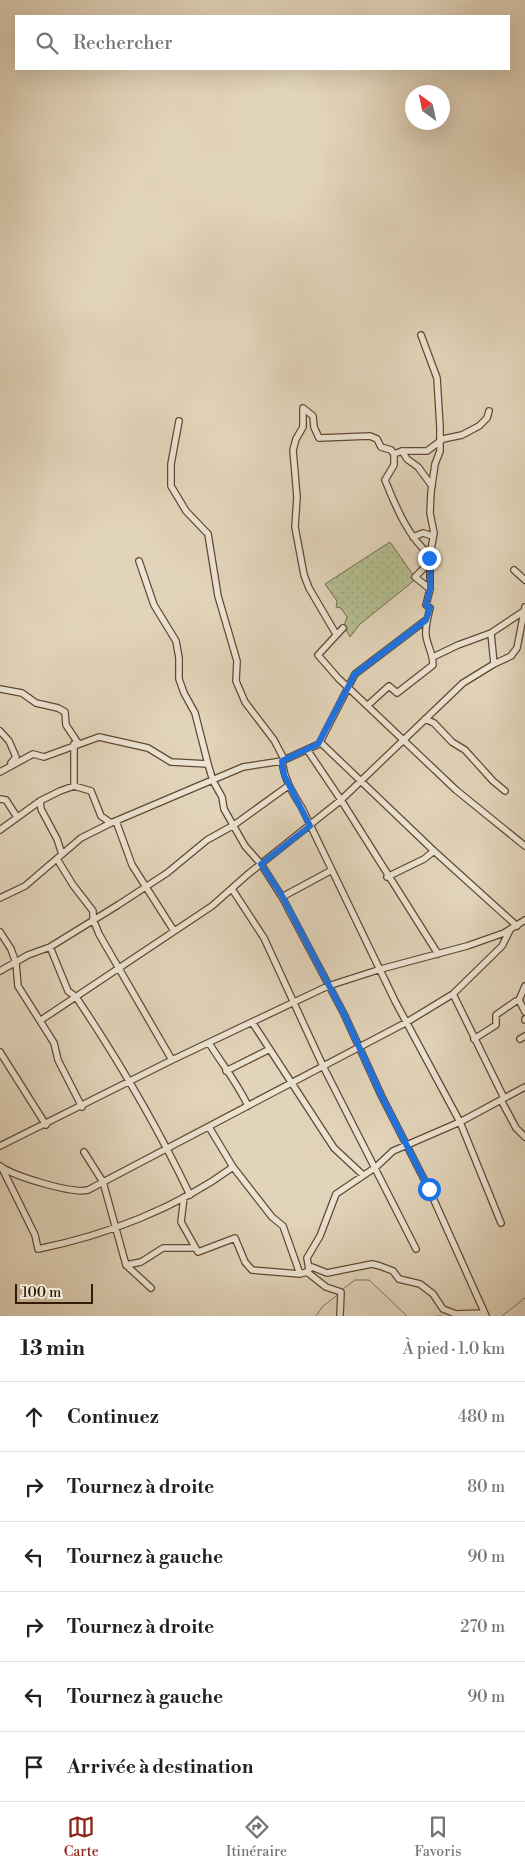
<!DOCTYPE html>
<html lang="fr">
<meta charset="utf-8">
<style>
:root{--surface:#fff;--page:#f6f6f6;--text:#202124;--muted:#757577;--line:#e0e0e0;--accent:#8f2418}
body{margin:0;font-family:"Libre Bodoni",serif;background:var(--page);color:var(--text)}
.compass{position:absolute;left:405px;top:85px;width:45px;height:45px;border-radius:50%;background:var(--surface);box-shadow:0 5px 20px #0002;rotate:327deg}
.scale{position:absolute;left:15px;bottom:12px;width:78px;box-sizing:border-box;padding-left:5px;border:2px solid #341b06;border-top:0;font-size:14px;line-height:18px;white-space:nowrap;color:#341b06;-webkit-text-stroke:4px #ece3d2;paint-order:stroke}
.stop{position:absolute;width:15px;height:15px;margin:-11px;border:4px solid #1a73e8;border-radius:50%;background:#fff}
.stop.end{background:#1a73e8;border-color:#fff;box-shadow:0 1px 5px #0008}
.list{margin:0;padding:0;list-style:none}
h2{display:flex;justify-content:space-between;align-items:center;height:65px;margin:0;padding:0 20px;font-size:21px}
h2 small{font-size:16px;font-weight:400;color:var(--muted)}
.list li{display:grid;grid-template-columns:32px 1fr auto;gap:15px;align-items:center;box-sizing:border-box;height:70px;padding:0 20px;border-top:1px solid var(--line)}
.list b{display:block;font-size:19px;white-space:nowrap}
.list em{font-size:16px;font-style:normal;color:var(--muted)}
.icon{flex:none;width:28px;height:28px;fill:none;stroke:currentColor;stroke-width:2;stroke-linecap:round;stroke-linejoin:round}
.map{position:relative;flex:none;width:525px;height:1316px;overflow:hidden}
.search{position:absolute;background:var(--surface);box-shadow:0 5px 20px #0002;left:15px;right:15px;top:15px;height:55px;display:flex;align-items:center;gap:12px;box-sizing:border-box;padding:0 18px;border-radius:0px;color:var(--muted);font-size:19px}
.sheet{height:485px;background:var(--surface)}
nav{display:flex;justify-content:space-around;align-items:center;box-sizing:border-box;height:70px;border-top:1px solid var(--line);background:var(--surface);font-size:14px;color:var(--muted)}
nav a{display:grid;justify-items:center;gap:2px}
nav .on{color:var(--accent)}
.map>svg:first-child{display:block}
.grass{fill:url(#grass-dots);stroke:#746c4b}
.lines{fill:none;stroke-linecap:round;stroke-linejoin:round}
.stream{stroke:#717773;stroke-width:1}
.minor-casing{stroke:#604933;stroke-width:8}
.minor{stroke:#ece3d2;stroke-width:5.5}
.route{stroke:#1a73e8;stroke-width:6}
</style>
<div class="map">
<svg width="525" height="1316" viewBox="0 0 525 1316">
<defs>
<pattern id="grass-dots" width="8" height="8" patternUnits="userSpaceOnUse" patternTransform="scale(1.25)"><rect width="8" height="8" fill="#b3bd90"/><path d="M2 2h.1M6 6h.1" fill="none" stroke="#9ba27b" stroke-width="1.8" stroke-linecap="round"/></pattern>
</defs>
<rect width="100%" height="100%" fill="#e2d4ba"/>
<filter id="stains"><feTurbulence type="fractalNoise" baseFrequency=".004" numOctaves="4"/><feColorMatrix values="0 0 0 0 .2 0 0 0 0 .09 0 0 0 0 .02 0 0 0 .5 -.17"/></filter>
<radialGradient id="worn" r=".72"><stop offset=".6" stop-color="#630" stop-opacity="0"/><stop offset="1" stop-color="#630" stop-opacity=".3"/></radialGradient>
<path class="grass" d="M390 542 416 579 359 625 350 637 344 626 347 617 341 608 336 607 337 601 325 584Z"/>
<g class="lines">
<path class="stream" d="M343 1289 355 1280H369L407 1316
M316 1316 323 1306 339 1294
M436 1316H442
M502 1316 525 1298"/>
<defs>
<path id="minor" d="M179 421 171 464V486L186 511 208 534 218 596 237 661 236 681 245 702 274 740 284 759
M402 451 407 459 418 467 432 486
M394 454V465L385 480C396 507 408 537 430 555L423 569 415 577 430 589
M394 454 402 451H427L443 439 462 435 479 426 487 418 489 411
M413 537 423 533 433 536
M139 561 154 605 176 641 179 658V679L184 693 195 713 208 764
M514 570 525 580
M343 628 318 655 338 678 456 790 525 846
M336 634 309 588 304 575 295 527 297 497 293 450 296 439 303 427V408L313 416 314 427 319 438 370 436 377 439 381 447 391 450 394 454
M433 657 458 645 491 633
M494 664 491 633 524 611
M0 689 22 693 36 703 58 708 65 712 66 725 78 743
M368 705 389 686 397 693 433 665C433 654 428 647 426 636 425 626 428 617 430 608L426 605 430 589V555L434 533 430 513 431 492 435 464 440 451V427L437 378 421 335
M425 719 434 723 452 742 465 750 493 781 505 791
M0 731 9 741 16 757 11 763
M320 742 434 851 517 926
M308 751 341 800 438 954
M282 761C284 779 292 792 302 808L395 1001 460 1122 501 1223
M0 772 33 754 44 757 99 737 148 748 171 762 208 764 213 781 222 797 224 809 245 846 261 864 282 897 344 1014 382 1097 429 1189 486 1316
M74 786V744
M0 799 6 800 17 817
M40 801 41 809 57 839 62 854
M116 821 132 865 174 931
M0 830 40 801 60 791 74 786 91 791 101 816 111 823
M57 859 73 885 93 911V919L99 934 172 1060
M387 877 424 859 434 851
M232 889 264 938 323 1066 416 1249
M282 897 332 870
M0 898 25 886 81 838 111 823 243 767 282 761 319 744 355 674 426 620
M0 932 11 949 16 963 18 986 54 1043 58 1060 82 1107
M50 947 68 991 76 997C119 1061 157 1126 190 1195
M0 971 28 955 50 947 118 905 167 873 207 840 234 825 288 786
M453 994 504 1098
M519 1000 525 986
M525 1019V1020
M41 1020 212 906 247 875 341 800 463 683 494 664 511 656 517 648 525 607
M252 1022 334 1148 363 1175
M474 1039 496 1025V1015L516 1001 519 1000 525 1012
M520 1039 525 1036
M209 1043C222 1064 238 1084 248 1106
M0 1052 46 1125
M226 1071 268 1050
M501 1100 516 1128 525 1137
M209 1127 233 1167 272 1217 283 1226 300 1274 307 1272 326 1287 341 1292 340 1316
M0 1146 172 1060 328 986 381 969 467 946 504 933 525 920
M84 1152 103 1182 126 1265 151 1288
M0 1166C13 1176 72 1194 88 1190L407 1022 453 994 502 946 510 930
M2 1168 35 1235 38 1249C107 1235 177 1208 233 1167
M184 1197 181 1222 198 1252 235 1238 245 1262 252 1270 300 1274
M126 1265 141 1262 163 1248H195
M309 1269 307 1258 320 1236 336 1194 376 1167 393 1151 460 1122 525 1087
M308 1270 312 1267 327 1273 372 1264 380 1266 393 1271 399 1279 420 1284 433 1294 443 1309 456 1314 484 1313"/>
</defs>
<use href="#minor" class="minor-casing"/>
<use href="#minor" class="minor"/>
</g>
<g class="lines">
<path class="route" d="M429 558 430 555V589L426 605 430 608 426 620 355 674 318 744 282 761 284 775 310 826 261 864 282 896 344 1014 382 1097 429 1189"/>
</g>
<rect width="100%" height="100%" filter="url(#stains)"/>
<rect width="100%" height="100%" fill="url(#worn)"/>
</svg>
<svg class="compass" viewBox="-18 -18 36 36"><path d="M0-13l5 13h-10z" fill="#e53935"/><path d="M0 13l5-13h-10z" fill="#757577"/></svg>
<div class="scale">100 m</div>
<div class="stop" style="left:429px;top:1189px"></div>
<div class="stop end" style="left:429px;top:558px"></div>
<div class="search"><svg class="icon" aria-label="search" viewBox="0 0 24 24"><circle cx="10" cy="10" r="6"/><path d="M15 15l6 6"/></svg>Rechercher</div>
</div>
<section class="sheet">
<h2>13 min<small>À pied · 1.0 km</small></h2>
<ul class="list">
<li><svg class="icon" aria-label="ahead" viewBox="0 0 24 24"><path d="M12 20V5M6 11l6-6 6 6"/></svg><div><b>Continuez</b></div><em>480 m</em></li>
<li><svg class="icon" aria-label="right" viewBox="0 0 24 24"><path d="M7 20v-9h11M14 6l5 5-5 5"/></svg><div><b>Tournez à droite</b></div><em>80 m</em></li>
<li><svg class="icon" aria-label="left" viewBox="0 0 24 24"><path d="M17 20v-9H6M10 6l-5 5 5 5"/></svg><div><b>Tournez à gauche</b></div><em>90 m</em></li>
<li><svg class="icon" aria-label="right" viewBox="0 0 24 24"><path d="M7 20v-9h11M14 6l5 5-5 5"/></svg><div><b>Tournez à droite</b></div><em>270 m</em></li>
<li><svg class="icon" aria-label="left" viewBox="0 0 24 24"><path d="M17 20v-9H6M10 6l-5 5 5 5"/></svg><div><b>Tournez à gauche</b></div><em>90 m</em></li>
<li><svg class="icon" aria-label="arrive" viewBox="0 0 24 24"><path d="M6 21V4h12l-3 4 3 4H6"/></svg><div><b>Arrivée à destination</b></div></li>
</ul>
</section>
<nav>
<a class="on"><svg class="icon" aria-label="map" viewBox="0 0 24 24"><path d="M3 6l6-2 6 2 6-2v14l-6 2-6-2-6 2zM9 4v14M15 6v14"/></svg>Carte</a>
<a><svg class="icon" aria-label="directions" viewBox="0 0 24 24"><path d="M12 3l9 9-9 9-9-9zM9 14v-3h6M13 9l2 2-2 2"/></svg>Itinéraire</a>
<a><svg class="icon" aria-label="saved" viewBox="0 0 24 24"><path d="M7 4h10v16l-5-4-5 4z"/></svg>Favoris</a>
</nav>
